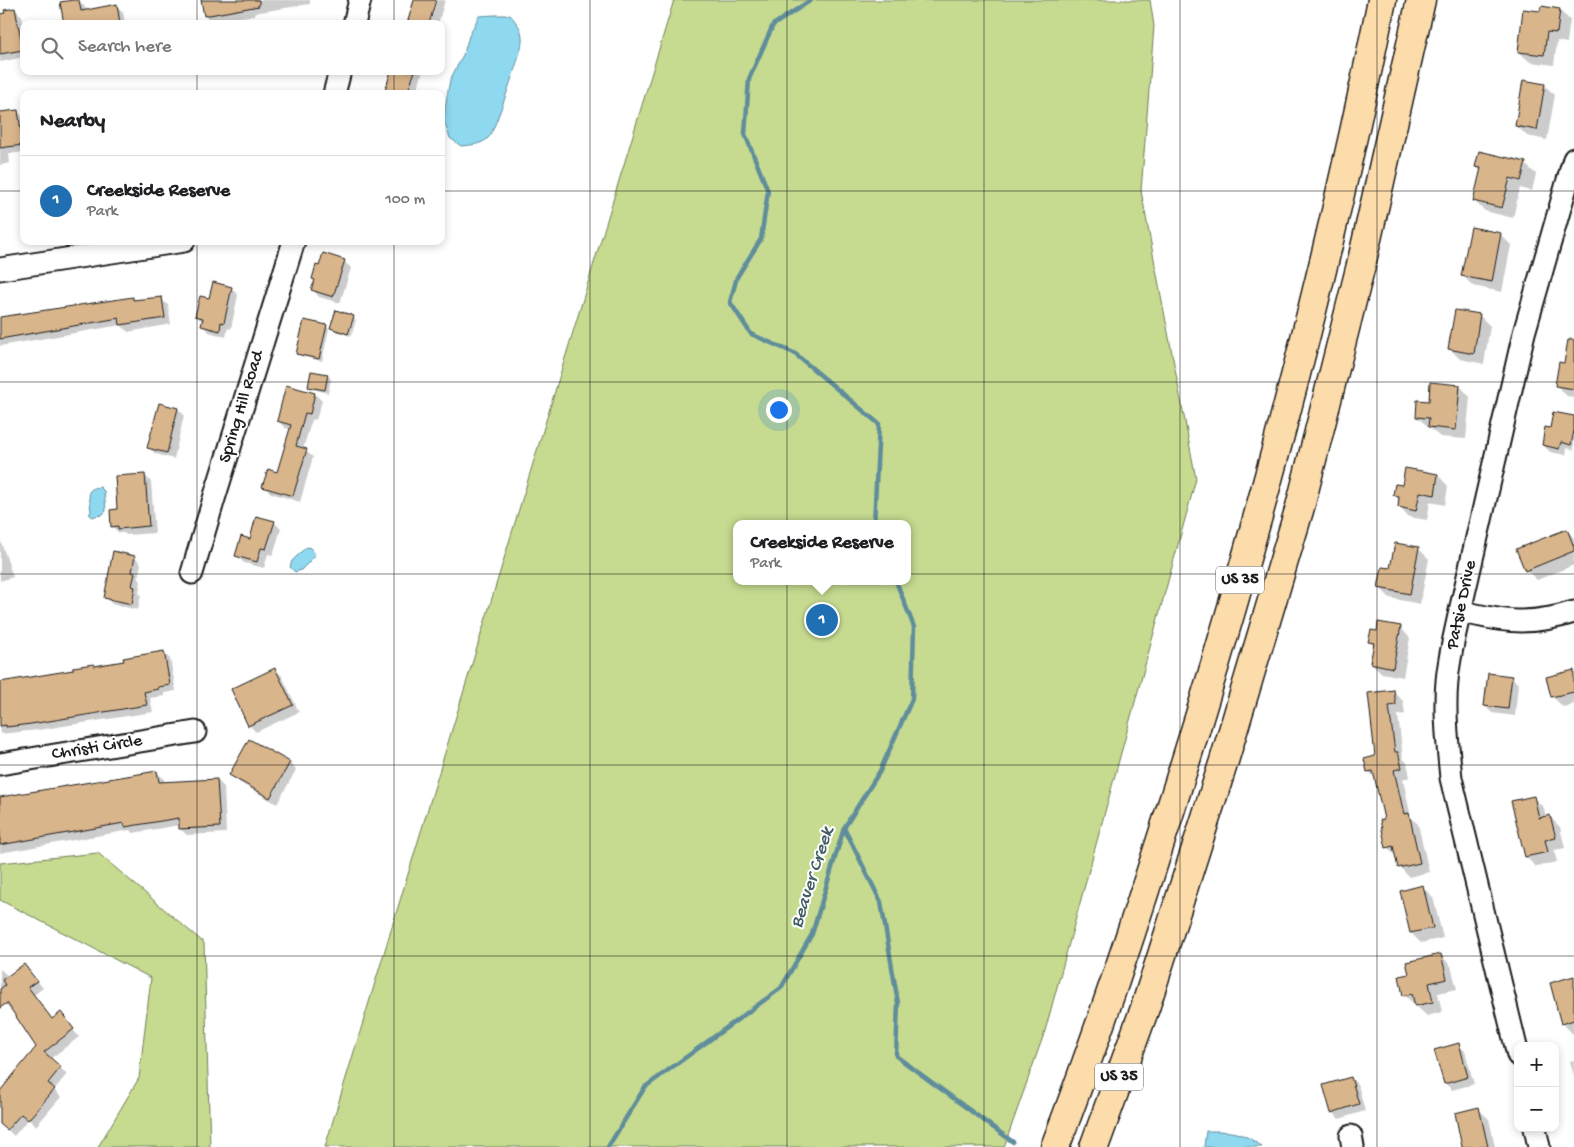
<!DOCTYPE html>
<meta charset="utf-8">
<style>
:root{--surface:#fff;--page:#f6f6f6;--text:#202124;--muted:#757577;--line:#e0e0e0;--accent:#1f6fb2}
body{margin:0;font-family:"Gochi Hand",sans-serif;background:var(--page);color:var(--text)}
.controls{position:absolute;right:15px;bottom:15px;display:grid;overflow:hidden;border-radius:10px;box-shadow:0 2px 8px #0003}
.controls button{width:45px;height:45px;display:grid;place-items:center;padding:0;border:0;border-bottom:1px solid var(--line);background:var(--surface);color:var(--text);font:25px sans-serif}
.you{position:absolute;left:778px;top:409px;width:18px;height:18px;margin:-12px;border:4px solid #fff;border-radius:50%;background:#1a73e8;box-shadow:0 0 0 8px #1a73e833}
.badge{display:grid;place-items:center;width:32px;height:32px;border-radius:50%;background:var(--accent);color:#fff;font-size:16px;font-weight:700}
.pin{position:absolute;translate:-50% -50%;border:2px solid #fff;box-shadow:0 1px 5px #0006}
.popup{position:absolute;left:733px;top:520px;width:178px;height:65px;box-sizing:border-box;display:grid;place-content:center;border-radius:10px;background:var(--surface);filter:drop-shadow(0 1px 4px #0005);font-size:16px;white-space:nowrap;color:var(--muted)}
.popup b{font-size:19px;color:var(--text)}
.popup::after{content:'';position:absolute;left:50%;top:100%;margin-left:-10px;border:10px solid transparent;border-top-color:var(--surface)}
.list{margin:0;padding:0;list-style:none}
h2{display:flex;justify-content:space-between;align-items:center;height:65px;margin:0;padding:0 20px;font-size:21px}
h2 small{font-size:16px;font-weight:400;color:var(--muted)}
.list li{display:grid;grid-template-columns:32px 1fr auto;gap:15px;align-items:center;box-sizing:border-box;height:90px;padding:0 20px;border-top:1px solid var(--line)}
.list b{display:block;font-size:19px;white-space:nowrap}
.list p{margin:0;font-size:16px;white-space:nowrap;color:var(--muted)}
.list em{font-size:16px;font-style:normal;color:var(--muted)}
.icon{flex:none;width:28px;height:28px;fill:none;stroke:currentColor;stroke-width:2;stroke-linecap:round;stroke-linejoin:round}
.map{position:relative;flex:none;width:1574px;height:1147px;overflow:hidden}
.search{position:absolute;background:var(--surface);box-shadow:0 2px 8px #0003;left:20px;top:20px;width:425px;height:55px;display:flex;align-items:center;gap:12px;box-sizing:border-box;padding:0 18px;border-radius:10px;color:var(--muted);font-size:19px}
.panel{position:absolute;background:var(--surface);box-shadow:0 2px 8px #0003;left:20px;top:90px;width:425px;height:155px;border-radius:10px}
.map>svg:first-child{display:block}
.green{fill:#c6db90;stroke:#717c56;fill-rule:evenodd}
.water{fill:#8fd9f0;stroke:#618d9b}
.shadow{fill:#0003}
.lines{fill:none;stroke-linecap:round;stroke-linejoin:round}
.stream{stroke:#618d9b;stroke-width:4.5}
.building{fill:#d9b58b;stroke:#1c1c1c}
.minor-casing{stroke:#1c1c1c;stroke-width:25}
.highway-casing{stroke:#1c1c1c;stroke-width:31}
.minor{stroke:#fff;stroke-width:21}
.highway{stroke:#fddcac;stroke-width:28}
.grid{fill:none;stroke:#1c1c1c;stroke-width:1;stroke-opacity:0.55}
.labels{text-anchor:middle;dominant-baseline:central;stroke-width:4;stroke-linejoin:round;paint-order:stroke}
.shield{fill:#fff;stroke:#606060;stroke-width:1}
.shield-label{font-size:16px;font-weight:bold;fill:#1c1c1c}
.street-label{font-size:18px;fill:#1c1c1c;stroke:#fff}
.water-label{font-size:19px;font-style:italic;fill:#445e66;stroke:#fff}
</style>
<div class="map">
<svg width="1574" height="1147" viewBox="0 0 1574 1147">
<rect width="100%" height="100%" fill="#fff"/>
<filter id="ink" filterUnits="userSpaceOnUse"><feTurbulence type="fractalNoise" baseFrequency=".02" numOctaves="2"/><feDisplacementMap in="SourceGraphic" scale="10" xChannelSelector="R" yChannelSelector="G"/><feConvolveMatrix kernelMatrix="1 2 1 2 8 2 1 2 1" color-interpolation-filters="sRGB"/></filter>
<g filter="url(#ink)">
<path class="green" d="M674 0H1150L1154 26 1141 191 1196 479 1045 1031 1004 1147H325ZM737 524H907V581H737Z
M98 853 204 943 210 1147H98L139 1078 151 978 0 900V863Z"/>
<path class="water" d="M495 15H510C518 24 523 30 522 42 522 51 494 132 489 137 482 145 471 145 461 146L450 138 445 125 444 119 447 96 450 80 464 53 469 36 479 16Z
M100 487 104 491 106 511 102 515 95 516 93 517 89 514 91 512 89 492 93 488Z
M309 547 314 552V557L301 570 295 572 290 567 292 561 305 548Z
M1206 1131C1231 1131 1242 1131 1262 1147H1204Z"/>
<path class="shadow" d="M78 0 85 7 86 11 117 6 123 12 125 24H65Z
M202 0H310V4L254 13V15L212 22 205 16Z
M437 0H445L438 24H430Z
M15 9 22 16 24 28V57L0 62V15Z
M1559 10 1570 20 1567 43 1557 41 1554 65 1530 62 1519 52 1541 13Z
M393 71H423L416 94H386Z
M1544 85 1555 95 1547 140 1527 136 1517 126Z
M17 111 24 118V152L9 154 10 163 0 165V114Z
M1525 164 1536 174 1532 191 1520 188 1513 218 1485 211 1474 201 1481 172 1476 166Z
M1472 229 1501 235 1511 245 1502 292 1473 286 1462 275Z
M344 261 351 268 340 303 319 297 313 290 316 281 313 278 320 267Z
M231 288 238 295 231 329 228 328 226 337 209 332 202 325 203 322 196 316 210 300Z
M132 298 135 301 161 299 168 305 171 324 128 332 121 325 0 346V319Z
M1480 316 1490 326 1484 364 1460 359 1450 349Z
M353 317 356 320 351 336 335 331 332 328Z
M326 326 329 329 322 361 301 356 298 353Z
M1570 337 1574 338V397L1567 396 1556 385 1565 364Z
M312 372 328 376 331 379 328 393 312 389 309 386Z
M1460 386 1470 397 1466 439 1440 437 1417 417 1430 402Z
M287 387 315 394 322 401 316 420 312 419 303 449 313 457 300 502 271 493 264 487 278 474 291 429 285 428 278 421Z
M178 409 184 415 174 459 156 454 149 448Z
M1574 418V450L1567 448 1566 455 1550 452 1543 445Z
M145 475 151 482 155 533 126 535 124 533H119L112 526Z
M1438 475 1448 486 1445 505 1430 502 1427 520 1409 517 1399 507 1400 501 1394 495 1403 486Z
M274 522 281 529 273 555 268 554 264 568 244 563 237 556 250 541Z
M1567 530 1574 538V565L1537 580 1526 570Z
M0 539 13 577 0 581Z
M1418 548 1429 559 1420 604 1390 598 1379 587 1391 570Z
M135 557 141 564 138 578 141 581 139 593 141 595 138 610 112 604 105 597Z
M1400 627 1410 638 1403 677 1382 673 1371 663 1374 646 1370 642 1378 632Z
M164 653 170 659 176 691 164 693V696L150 698 153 712 38 730 0 734V684L75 671 93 665 96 667Z
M275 670 282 676 299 712 256 732 249 725 232 690Z
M1574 671V704L1563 707 1552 696Z
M1512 677 1518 684 1515 716 1492 713 1485 706Z
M1394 692 1403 701 1405 714 1398 715 1403 759 1407 762 1410 777 1403 779 1411 818 1418 824 1429 872 1409 877 1400 867 1397 857 1387 847 1385 820 1376 779 1368 771 1377 757 1369 694Z
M249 740 290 763 296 770 277 804 237 781 230 774Z
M157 772 164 779V783L217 780 224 787 226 833 187 835 180 829V825L133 833 130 830 0 853V798Z
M1533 797 1544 808 1546 818 1550 817 1560 827 1565 848 1554 850 1557 862 1536 867 1526 857Z
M1422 887 1433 897 1443 938 1421 943 1411 933Z
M1441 955 1451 966 1457 989 1438 993 1442 1012 1427 1016 1404 995 1410 975Z
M24 965 43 988 34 995 53 1020 61 1014 79 1037 50 1059 67 1074 54 1090 61 1097 36 1126 28 1119 14 1136 0 1123V1093L38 1047 13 1010 11 1011 0 998V969L9 977Z
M1574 977V1033L1573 1034 1562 1023Z
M1458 1045 1465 1051 1474 1084 1452 1090 1445 1083Z
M1574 1060V1077L1570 1061Z
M1351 1078 1358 1085 1365 1111 1339 1119 1333 1112Z
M1478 1109 1489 1119 1495 1147H1464Z"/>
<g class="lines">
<path class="stream" d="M811 0 773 25 749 79 745 134 768 191 761 239 737 277 730 302 751 334 794 353 879 424 874 524
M844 828 881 902 898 1003 896 1056 1013 1142
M608 1147 645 1087 781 988 812 934 844 828 880 771 912 699 914 627 896 581"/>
</g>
<path class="building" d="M73 0H79L81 11 117 4 120 24H64L60 2Z
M201 0H259V6L204 16Z
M414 0H436L429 24H407Z
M1541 6 1560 9 1557 33 1547 32 1544 55 1518 52 1523 9 1540 11Z
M15 8 23 50 0 54V14L5 13 4 10Z
M391 71H415L407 94H384Z
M1523 80 1545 84 1537 130 1515 126Z
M18 110 23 145 0 148V112Z
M1479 151 1526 162 1521 181 1510 178 1502 208 1473 201 1481 168 1475 167Z
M1471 227 1501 233 1492 282 1461 276Z
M323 253 345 260 333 297 311 290 315 280 312 279 316 265 319 266Z
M213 282 232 287 224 323 221 322 220 331 201 326 203 318 195 316 200 296 209 298Z
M133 297V300L162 297 165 318 120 325 119 318 0 339V317Z
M336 310 354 316 348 334 330 328Z
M1455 310 1480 314 1474 354 1448 349Z
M304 320 327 325 319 359 296 354Z
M1568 340H1574V389L1555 386 1559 362 1564 363Z
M311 371 328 374 325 390 308 387Z
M1430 382 1460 385 1456 430 1428 427 1429 418 1416 417 1417 400 1429 401Z
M286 385 315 393 310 414 305 413 296 446 307 449 293 496 262 487 268 469 277 472 291 425 277 421Z
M159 403 178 408 167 453 147 448Z
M1553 412 1574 416V431L1571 445 1561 442 1559 449 1542 445 1545 427 1550 428Z
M1405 468 1438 474 1435 495 1420 492 1416 511 1398 507 1399 497 1393 495 1395 484 1402 485Z
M145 474 149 526 118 529V526L111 527 110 510 117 509 115 476Z
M256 516 275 521 266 549 261 548 257 562 235 556 241 536 250 539Z
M1567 529 1574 547V551L1525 571 1516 549Z
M1395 543 1419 547 1410 594 1378 588 1382 567 1390 568Z
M113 551 135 556 132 572 135 573 132 586 135 587 132 604 104 598Z
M1378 622 1401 626 1393 668 1370 663 1374 643 1368 642 1371 630 1377 631Z
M164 651 170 685 158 687V689L144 692 147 705 31 724 6 727V725L0 726V682L73 670V667L94 664V666L124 661 123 658Z
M275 668 293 705 248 726 231 689Z
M1574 670V692L1551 697 1546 677Z
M1488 673 1512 676 1508 709 1484 706Z
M1394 690 1396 705 1389 706 1395 752H1398L1402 768 1394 770 1404 814 1409 813 1420 863 1398 868 1393 846 1386 848 1380 820 1384 819 1373 771 1367 772 1364 759 1375 756 1368 693Z
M249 739 290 762 270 798 229 775Z
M157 771 159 782 217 779 220 827 179 829V818L125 827 124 823 0 845V797Z
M1534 796 1539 818 1550 815 1556 838 1545 840 1548 852 1525 857 1511 801Z
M1423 885 1433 928 1410 933 1400 891Z
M1441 954 1447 979 1429 983 1433 1002 1415 1006 1412 994 1403 996 1399 976 1409 974 1406 962Z
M24 964 37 981 28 987 52 1019 61 1012 74 1029 44 1052 61 1067 48 1083 55 1089 28 1120 21 1114 7 1130 0 1124V1091L36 1047 7 1003 0 1008V989L5 985 2 980Z
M1574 976V1020L1561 1024 1550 983Z
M1459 1043 1468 1077 1444 1084 1434 1050Z
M1351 1077 1359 1104 1331 1113 1323 1085Z
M1479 1107 1488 1147H1462L1455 1113Z"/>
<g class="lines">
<defs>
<path id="minor" d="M354 24 360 0
M334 94 340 71
M0 269 184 241
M192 573 213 502 294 241
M1460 611C1503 622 1530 626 1574 612
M0 764 195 732
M1518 1055 1451 778C1448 746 1444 713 1447 681 1449 657 1455 634 1460 611L1524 333 1574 159
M1535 1128 1539 1147
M1351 1136 1353 1147"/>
<path id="highway" d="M1055 1147C1109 1007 1154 864 1198 721 1271 483 1333 243 1382 0
M1094 1147 1145 1008 1224 761 1300 507 1362 261 1421 0"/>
</defs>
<use href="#minor" class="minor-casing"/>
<use href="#highway" class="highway-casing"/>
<use href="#minor" class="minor"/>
<use href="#highway" class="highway"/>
</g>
</g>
<path class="grid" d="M197 0V24M394 0V24M590 0V1147M787 0V1147M984 0V1147M1180 0V1147M1377 0V1147M197 71V94M394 71V94M0 191H24M441 191H1574M197 241V1147M394 241V1147M0 382H1574M0 574H1574M0 765H1574M0 956H1574"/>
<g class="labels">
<g class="shield">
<rect x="1216" y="566.5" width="48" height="27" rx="4"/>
<rect x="1095" y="1063.5" width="48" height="27" rx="4"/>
</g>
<g class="shield-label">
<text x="1240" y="580">US 35</text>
<text x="1119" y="1077">US 35</text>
</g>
<g class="street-label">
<text transform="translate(242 407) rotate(-73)">Spring Hill Road</text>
<text transform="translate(1462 605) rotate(-78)">Patsie Drive</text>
<text transform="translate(97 748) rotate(-9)">Christi Circle</text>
</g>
<g class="water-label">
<text transform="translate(813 878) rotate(-72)">Beaver Creek</text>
</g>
</g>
</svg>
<div class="controls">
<button>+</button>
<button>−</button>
</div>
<div class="you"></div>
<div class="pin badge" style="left:822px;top:620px">1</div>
<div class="popup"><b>Creekside Reserve</b>Park</div>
<div class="search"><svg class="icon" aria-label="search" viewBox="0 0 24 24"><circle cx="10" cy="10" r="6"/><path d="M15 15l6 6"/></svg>Search here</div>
<section class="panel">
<h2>Nearby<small></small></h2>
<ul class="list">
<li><span class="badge">1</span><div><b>Creekside Reserve</b><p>Park</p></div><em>100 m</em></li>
</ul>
</section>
</div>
